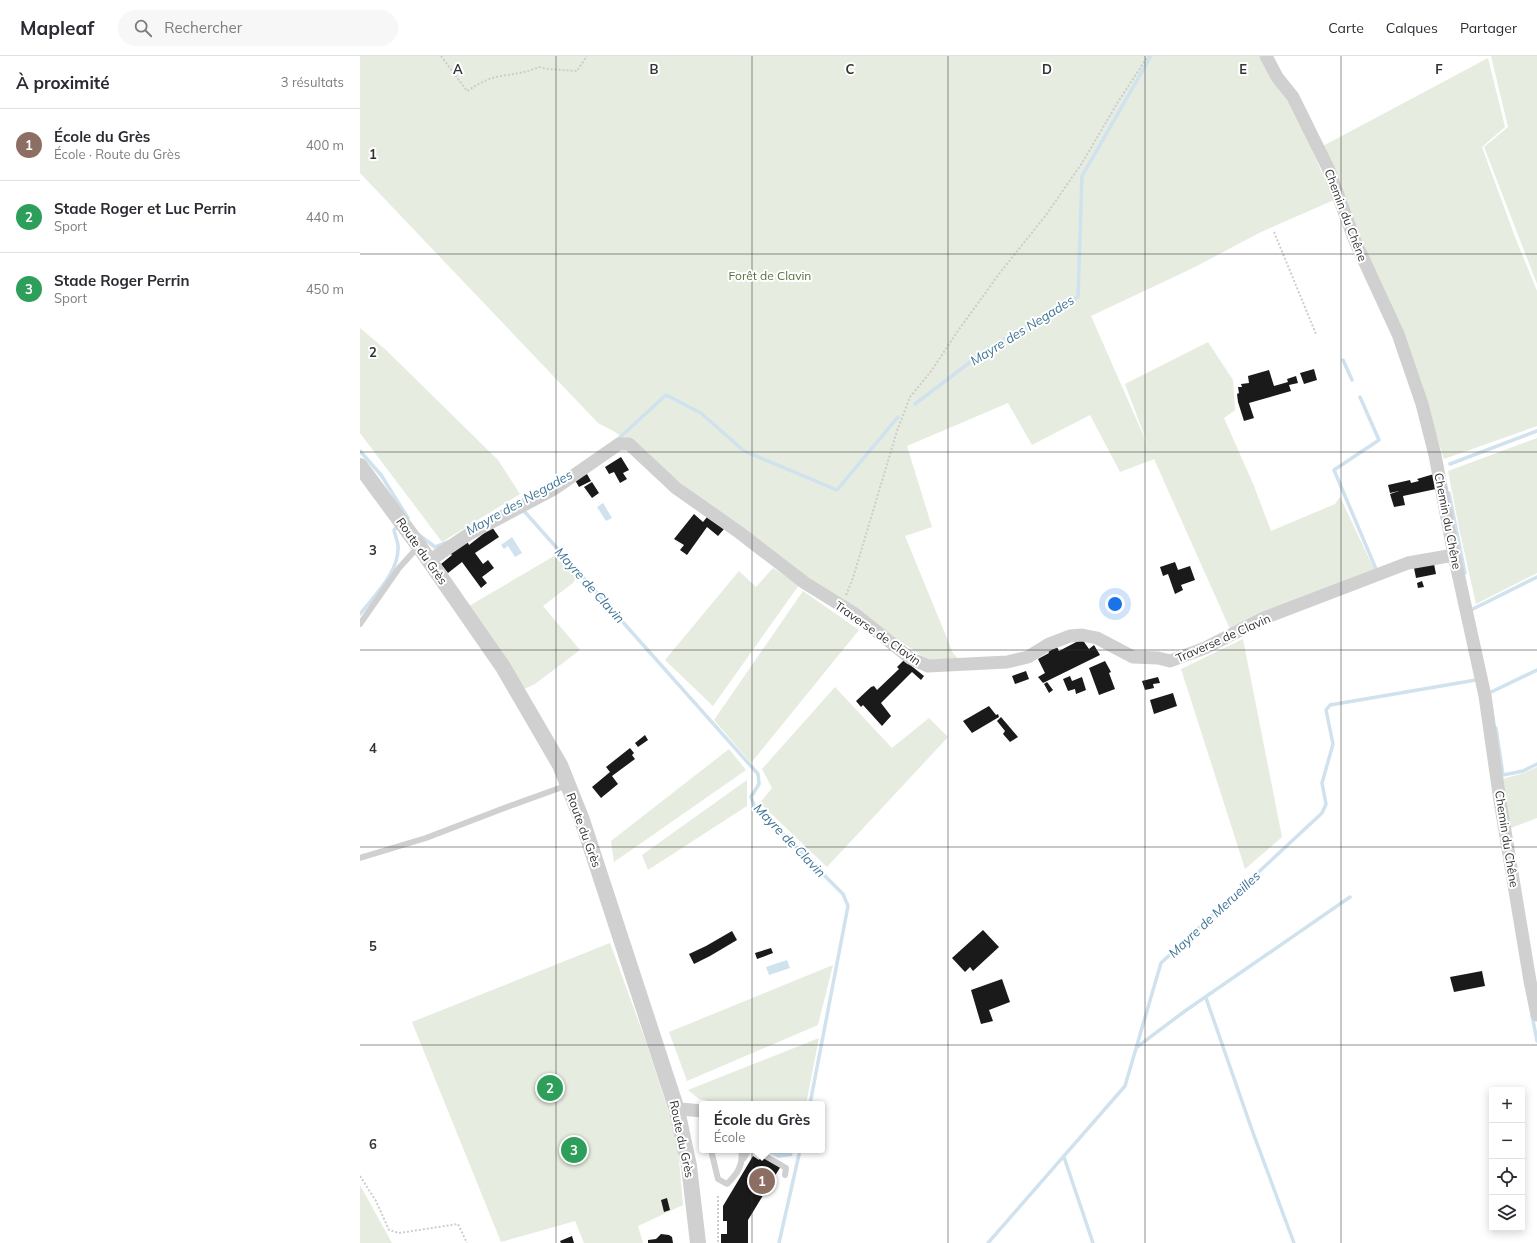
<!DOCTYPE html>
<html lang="fr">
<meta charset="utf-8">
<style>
:root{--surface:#fff;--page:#f7f7f7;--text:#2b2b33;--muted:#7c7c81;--line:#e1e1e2;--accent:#d93025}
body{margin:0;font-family:Mulish,sans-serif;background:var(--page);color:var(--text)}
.controls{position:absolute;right:12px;bottom:12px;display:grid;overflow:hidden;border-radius:4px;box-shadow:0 2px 10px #0003}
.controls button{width:36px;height:36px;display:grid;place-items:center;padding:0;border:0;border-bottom:1px solid var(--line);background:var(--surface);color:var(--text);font:20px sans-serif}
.you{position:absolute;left:755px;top:548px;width:14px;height:14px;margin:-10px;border:3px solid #fff;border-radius:50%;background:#1a73e8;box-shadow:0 0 0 6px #1a73e833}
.badge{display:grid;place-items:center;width:26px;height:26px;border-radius:50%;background:var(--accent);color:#fff;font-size:13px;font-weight:700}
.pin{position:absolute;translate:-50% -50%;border:2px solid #fff;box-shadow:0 1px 4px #0006}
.popup{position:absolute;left:339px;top:1045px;width:126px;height:52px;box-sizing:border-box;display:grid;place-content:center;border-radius:4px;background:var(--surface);filter:drop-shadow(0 1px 3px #0005);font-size:13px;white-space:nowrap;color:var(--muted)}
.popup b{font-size:15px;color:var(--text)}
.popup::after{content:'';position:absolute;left:50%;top:100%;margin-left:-8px;border:8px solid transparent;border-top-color:var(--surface)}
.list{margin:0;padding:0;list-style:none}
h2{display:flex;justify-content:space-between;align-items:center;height:52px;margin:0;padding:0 16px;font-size:17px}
h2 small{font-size:13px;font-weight:400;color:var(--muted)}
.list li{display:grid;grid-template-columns:26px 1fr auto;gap:12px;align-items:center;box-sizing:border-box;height:72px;padding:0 16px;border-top:1px solid var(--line)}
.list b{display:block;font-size:15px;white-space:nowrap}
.list p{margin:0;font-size:13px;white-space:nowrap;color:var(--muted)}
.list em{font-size:13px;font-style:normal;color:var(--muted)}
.icon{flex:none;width:22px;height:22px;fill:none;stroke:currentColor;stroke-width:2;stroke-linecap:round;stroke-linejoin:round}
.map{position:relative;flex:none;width:1177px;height:1187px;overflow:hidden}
header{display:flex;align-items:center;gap:24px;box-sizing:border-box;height:56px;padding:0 20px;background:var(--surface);border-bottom:1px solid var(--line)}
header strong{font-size:19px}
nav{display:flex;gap:22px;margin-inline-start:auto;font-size:14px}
.search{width:280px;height:36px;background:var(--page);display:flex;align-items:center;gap:10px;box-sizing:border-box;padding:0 14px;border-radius:22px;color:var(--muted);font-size:15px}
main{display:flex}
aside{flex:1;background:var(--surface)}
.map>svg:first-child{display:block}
.green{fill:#e6ecdf}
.water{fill:#cfe2ee}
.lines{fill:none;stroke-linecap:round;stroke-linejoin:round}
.stream{stroke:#cfe2ee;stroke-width:3.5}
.building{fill:#1a1a1a}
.path{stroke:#cdcdcd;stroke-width:2;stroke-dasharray:2 2;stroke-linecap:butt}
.service{stroke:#d0d0d0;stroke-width:6}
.minor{stroke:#d0d0d0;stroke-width:13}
.tertiary{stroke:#d0d0d0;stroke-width:16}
.grid{fill:none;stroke:#333;stroke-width:1;stroke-opacity:0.55}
.labels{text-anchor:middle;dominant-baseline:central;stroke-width:4;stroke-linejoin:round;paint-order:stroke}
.street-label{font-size:12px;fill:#333;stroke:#fff}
.park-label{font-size:12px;fill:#56703f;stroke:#fff}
.water-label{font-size:13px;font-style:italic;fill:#3f7597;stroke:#fff}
.grid-label{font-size:13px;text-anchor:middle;font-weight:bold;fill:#333;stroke:#fff;stroke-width:4;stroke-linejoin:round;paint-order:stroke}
</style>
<header>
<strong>Mapleaf</strong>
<div class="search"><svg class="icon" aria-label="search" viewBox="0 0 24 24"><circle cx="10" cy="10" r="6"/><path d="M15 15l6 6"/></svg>Rechercher</div>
<nav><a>Carte</a><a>Calques</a><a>Partager</a></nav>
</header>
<main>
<aside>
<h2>À proximité<small>3 résultats</small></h2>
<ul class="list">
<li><span class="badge" style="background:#8d6e63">1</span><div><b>École du Grès</b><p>École · Route du Grès</p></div><em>400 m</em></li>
<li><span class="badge" style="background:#2e9e5b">2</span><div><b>Stade Roger et Luc Perrin</b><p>Sport</p></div><em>440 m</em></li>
<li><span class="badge" style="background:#2e9e5b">3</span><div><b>Stade Roger Perrin</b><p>Sport</p></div><em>450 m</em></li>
</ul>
</aside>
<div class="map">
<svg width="1177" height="1187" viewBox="0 0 1177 1187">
<rect width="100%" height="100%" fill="#fff"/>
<path class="green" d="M0 0H899L913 26 929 42 974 144 901 176 833 212 731 260 789 392 765 328 848 286 873 324 875 354 864 362 894 430 911 475 975 448 980 441 1015 515 870 573 794 403 760 416 730 359 672 389 648 347 547 390 572 471 545 480 593 597 600 605H570L480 546 431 513 255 376 238 367 0 117Z
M1131 0H1177V228L1124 91 1148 71Z
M1128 2 1145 71 1122 91 1155 181 1177 235V370L1084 403 1042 272 1004 194 961 91Z
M0 272 26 294 138 404 160 438 82 486 0 377Z
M1177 382V517L1116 548 1100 477 1088 415Z
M194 500 203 506 216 519 214 526 183 550 220 594 175 628 164 633 109 550Z
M413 512 439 529 353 650 305 604 379 515 396 531Z
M443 535 499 574 391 707 354 664Z
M883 583 922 781 885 813 821 613Z
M475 631 532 692 569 662 588 681 467 811 400 747 412 732 402 713Z
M369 693 386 714 254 806 251 785Z
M1177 711V762L1148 773 1142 723 1164 717Z
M387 724V750L288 814 282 799Z
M250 887 285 983 317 1081 323 1149 278 1170 283 1187H224L215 1165 141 1186 52 966Z
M473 909 458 969 327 1025 309 976Z
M459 982 446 1048H363L339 1043 328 1034Z
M0 1129 32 1187H0Z"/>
<path class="water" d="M243 447 252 462 246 465 237 451Z
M152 481 162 497 155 501 148 490 144 493 141 489Z
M427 904 430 912 409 919 406 911Z
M405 1094H433L432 1100 418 1102Z"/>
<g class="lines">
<path class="stream" d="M983 304 992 324
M1000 341 1019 384 974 414 1016 513
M555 348 626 294 718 241 722 120 791 0
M257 384 306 339 341 357 384 395 477 434 538 361
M0 395 21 419 48 462
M1090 408 1177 375
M1089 437 1105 517
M164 455 398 718 399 728 391 741 394 749 483 838 488 850 450 1048
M59 479 75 491 88 486
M1111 554 1177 521
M0 558C15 539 40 515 38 489 37 484 35 478 34 474L36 472
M1129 637 1177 614
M1136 672 1143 719 1163 715 1177 708
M846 942 892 1074 934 1187
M1172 959 1177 985
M777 991 825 955 990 841
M704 1101 733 1187
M419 1187 440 1094
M628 1187 765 1030 801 907 962 757 966 748 962 727 973 688 966 654 970 649 1116 624"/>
</g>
<path class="building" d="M954 313 957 324 944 328 940 317Z
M909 314 914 330 928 326 927 323 936 320 938 327 929 329 931 335 889 347 894 362 884 365 878 346 877 338 879 337 878 331H882L881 328 889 327 888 320Z
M261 401 269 414 263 417 267 423 260 427 254 416 249 418 245 411Z
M227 418 231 425 219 431 215 424Z
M1074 418 1076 433 1043 440 1045 449 1034 451 1030 438 1039 435 1030 437 1028 429 1050 424 1051 427 1059 425 1057 423Z
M232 426 239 437 232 442 224 431Z
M334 458 343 466 347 461 364 473 358 480 347 471 327 499 320 494 324 489 314 483Z
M132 471 139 481 115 497 123 508 128 504 134 512 122 521 127 527 121 532 102 506 88 517 81 508 92 499 90 497 107 485 109 489Z
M815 506 818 514 830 510 835 524 821 529 823 534 815 538 808 518 803 520 800 511Z
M1074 508 1076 518 1056 522 1054 512Z
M1062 525 1064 531 1058 532 1057 527Z
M752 542 757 551 752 554 747 545Z
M722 583 729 593 734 589 740 599 683 627 678 621 685 617 678 603 689 597 687 593 696 589 699 595Z
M544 604 564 620 561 624 552 616 521 647 531 660 522 670 503 649 501 651 496 645 511 631 514 630 517 634 539 613 537 611Z
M745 605 751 616 749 617 755 633 739 639 729 612Z
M666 615 669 623 655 628 652 620Z
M710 620 712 625 722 621 726 634 716 638 715 633 708 635 703 623Z
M798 621 800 627 793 628 794 632 785 634 782 625Z
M687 626 693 634 689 637 684 628Z
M813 637 817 650 794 658 790 644Z
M629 650 636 659 638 658 639 661 612 677 603 665Z
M641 661 658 681 650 686 643 678 645 675 637 665Z
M285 679 288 684 278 691 275 687Z
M270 692 274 697 272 699 275 703 252 720 258 728 241 742 232 731 250 716 246 711Z
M623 874 639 891 613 915 610 911 605 916 592 902Z
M372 875 377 884 350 900 334 908 329 898 346 890Z
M411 892 413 897 397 903 395 897Z
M1122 915 1125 930 1094 936 1090 921Z
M642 923 650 946 629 954 633 965 621 968 611 934Z
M195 1026 197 1033 178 1039 176 1032Z
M402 1099 421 1110 388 1164V1187H361V1178H367V1165H363V1150L393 1100 399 1104Z
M307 1142 310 1154 304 1156 301 1144Z
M301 1178 309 1179 312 1181 313 1187H288V1184L296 1183Z
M212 1180 214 1187H201L200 1185Z"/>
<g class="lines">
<path class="path" d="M81 0 107 35C115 30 123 25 132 22 148 18 164 18 179 11L188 13 217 15 227 0
M914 176 956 278
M486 539 492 525 537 375 550 341 572 314 595 279 639 218 686 159 722 107 758 46 788 0
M0 1120 16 1145 29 1174 39 1177 98 1168 107 1187
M358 1140V1187"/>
<path class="service" d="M0 568 39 512 58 491
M0 802 66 782 147 751 208 729
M351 1094 358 1123 367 1128C377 1118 384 1109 381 1094
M395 1094 426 1112 425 1119
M383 1103 389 1094"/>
<path class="minor" d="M906 0 917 21 933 41 968 112 995 185 1038 278 1062 348 1075 399 1094 499 1125 640 1140 745 1170 925 1177 959
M69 505 109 478 194 433 259 388H269L316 432 380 477 445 527 495 558 550 602 568 610 647 606 668 601 689 588 710 580 722 579 737 582 773 601 798 602 810 605 845 592 904 562 1048 507 1094 499
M317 1054 321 1053 342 1055"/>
<path class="tertiary" d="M0 410 59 490 143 611 200 709 222 764 317 1054 329 1110 338 1187"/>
</g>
<path class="grid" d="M196 0V1187M392 0V1187M588 0V1187M785 0V1187M981 0V1187M0 198H1177M0 396H1177M0 594H1177M0 791H1177M0 989H1177"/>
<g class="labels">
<g class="street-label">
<text transform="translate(986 159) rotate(69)">Chemin du Chêne</text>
<text transform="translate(1088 465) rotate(79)">Chemin du Chêne</text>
<text transform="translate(62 495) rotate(55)">Route du Grès</text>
<text transform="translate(518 577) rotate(35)">Traverse de Clavin</text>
<text transform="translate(863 582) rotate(-24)">Traverse de Clavin</text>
<text transform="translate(224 774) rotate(70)">Route du Grès</text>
<text transform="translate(1147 783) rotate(81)">Chemin du Chêne</text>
<text transform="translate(322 1083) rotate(78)">Route du Grès</text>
</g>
<g class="park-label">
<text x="410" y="219">Forêt de Clavin</text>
</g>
<g class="water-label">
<text transform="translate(662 274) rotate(-32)">Mayre des Negades</text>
<text transform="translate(159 446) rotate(-29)">Mayre des Negades</text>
<text transform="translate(230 529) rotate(48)">Mayre de Clavin</text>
<text transform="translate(430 784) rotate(46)">Mayre de Clavin</text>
<text transform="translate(854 858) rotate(-43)">Mayre de Merueilles</text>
</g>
</g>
<g class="grid-label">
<text x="98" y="18">A</text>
<text x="294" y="18">B</text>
<text x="490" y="18">C</text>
<text x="687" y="18">D</text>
<text x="883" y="18">E</text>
<text x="1079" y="18">F</text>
<text x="13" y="103">1</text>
<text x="13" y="301">2</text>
<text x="13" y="499">3</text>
<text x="13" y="697">4</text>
<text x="13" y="895">5</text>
<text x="13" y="1093">6</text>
</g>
</svg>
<div class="controls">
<button>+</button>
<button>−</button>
<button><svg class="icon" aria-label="locate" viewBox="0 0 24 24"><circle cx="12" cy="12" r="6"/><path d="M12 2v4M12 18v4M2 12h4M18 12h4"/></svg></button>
<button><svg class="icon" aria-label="layers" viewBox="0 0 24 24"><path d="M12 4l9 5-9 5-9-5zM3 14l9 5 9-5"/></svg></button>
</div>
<div class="you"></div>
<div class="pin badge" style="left:402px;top:1125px;background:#8d6e63">1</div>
<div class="popup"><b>École du Grès</b>École</div>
<div class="pin badge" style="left:190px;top:1032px;background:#2e9e5b">2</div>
<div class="pin badge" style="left:214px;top:1094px;background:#2e9e5b">3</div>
</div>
</main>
